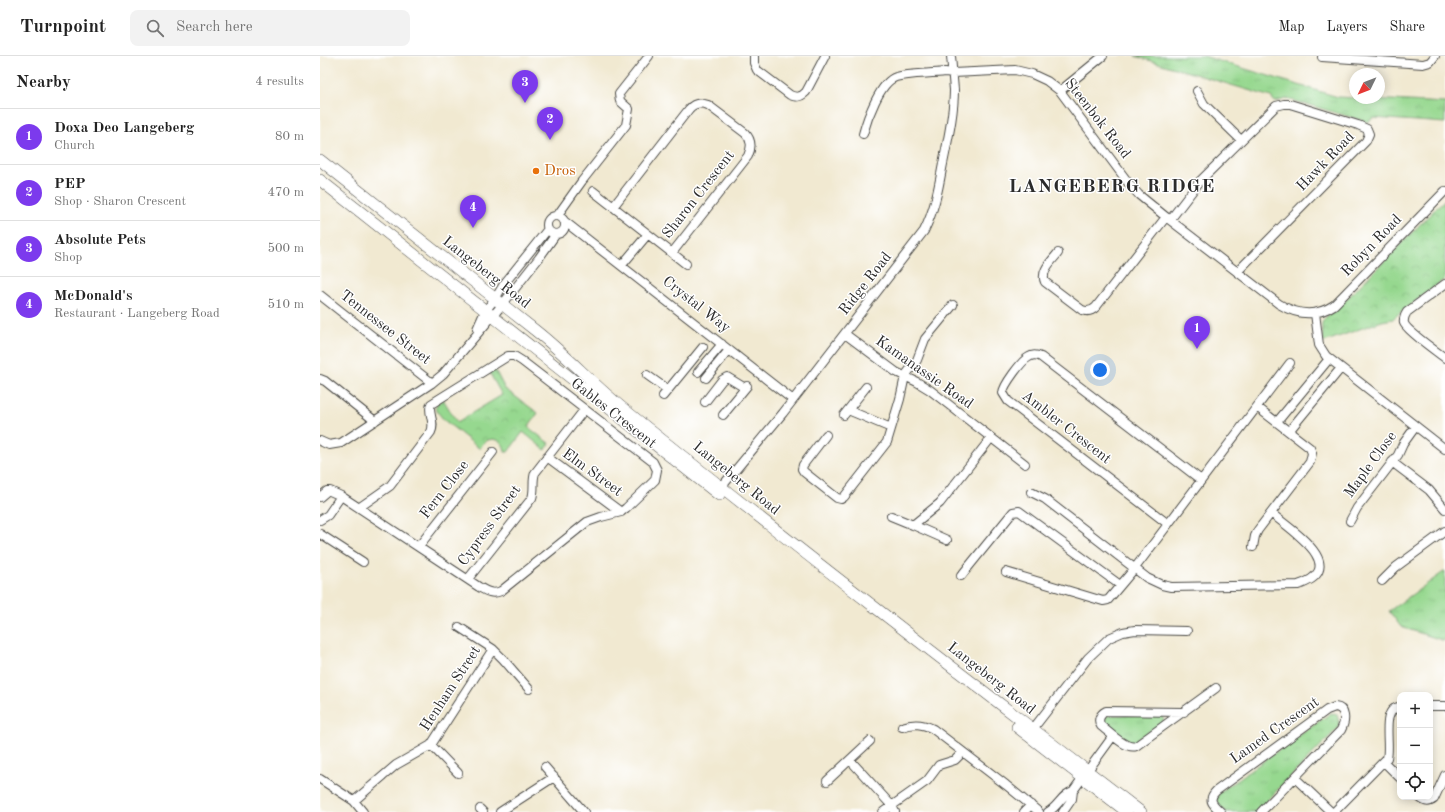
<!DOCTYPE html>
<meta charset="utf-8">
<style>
:root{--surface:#fff;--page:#f2f2f2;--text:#222;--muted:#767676;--line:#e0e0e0;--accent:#7c3aed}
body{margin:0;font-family:"Old Standard TT",serif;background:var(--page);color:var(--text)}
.controls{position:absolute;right:12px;bottom:12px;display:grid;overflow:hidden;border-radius:8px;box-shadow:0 2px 10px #0003}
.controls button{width:36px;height:36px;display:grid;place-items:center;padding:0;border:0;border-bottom:1px solid var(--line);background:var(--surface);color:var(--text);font:20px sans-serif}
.compass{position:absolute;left:1029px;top:12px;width:36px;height:36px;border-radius:50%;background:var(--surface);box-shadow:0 2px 10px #0003;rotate:227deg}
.you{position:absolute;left:780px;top:314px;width:14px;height:14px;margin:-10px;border:3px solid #fff;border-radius:50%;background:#1a73e8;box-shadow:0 0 0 6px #1a73e833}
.badge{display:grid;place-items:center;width:26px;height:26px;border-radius:50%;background:var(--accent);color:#fff;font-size:13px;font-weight:700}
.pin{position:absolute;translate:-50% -33px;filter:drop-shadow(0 1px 2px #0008)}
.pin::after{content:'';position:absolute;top:21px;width:14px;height:12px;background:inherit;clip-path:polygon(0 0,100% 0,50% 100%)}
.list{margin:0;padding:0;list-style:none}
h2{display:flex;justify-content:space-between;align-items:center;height:52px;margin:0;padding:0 16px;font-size:17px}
h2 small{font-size:13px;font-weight:400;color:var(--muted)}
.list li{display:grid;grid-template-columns:26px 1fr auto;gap:12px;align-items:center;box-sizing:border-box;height:56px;padding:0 16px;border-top:1px solid var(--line)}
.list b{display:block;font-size:15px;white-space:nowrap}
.list p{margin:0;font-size:13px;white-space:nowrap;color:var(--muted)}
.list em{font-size:13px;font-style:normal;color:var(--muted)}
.icon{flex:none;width:22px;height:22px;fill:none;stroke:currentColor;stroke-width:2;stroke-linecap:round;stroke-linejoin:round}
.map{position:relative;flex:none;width:1125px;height:756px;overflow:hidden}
header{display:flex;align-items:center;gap:24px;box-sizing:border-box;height:56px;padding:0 20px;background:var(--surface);border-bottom:1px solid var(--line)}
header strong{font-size:19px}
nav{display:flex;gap:22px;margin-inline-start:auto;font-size:14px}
.search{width:280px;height:36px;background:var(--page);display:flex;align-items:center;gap:10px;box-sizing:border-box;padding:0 14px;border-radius:8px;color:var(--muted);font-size:15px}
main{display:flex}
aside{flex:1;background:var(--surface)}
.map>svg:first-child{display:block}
.grass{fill:url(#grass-tufts);stroke:#60825d}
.park{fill:url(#park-crowns);stroke:#60825d}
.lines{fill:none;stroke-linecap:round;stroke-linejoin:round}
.minor-casing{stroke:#494844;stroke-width:10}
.secondary-casing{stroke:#494844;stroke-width:12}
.minor{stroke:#fff;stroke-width:8}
.secondary{stroke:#fff;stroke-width:11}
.food-dot{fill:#e8710a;stroke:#fff;stroke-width:1.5}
.labels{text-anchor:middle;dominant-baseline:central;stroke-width:3;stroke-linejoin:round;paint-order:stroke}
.street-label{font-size:15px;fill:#2b2b2b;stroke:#fff}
.food-label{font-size:15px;fill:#c56008;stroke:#fff;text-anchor:start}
.district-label{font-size:19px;font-weight:bold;letter-spacing:1px;fill:#2b2b2b;stroke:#fff}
</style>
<header>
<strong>Turnpoint</strong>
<div class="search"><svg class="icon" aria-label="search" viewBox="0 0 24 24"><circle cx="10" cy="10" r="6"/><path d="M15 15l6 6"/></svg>Search here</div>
<nav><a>Map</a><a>Layers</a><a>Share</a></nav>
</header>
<main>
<aside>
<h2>Nearby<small>4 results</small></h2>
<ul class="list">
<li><span class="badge">1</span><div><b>Doxa Deo Langeberg</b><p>Church</p></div><em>80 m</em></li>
<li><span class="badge">2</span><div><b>PEP</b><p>Shop · Sharon Crescent</p></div><em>470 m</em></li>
<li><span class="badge">3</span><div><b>Absolute Pets</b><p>Shop</p></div><em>500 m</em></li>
<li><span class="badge">4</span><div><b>McDonald's</b><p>Restaurant · Langeberg Road</p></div><em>510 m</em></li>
</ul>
</aside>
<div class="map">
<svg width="1125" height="756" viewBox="0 0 1125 756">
<defs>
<pattern id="grass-tufts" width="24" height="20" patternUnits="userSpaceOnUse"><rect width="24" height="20" fill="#96d88f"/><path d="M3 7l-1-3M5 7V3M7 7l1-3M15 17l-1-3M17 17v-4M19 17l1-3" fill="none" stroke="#81ba7c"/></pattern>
<pattern id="park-crowns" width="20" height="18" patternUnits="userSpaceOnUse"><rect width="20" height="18" fill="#96d88f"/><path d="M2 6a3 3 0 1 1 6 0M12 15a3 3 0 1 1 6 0" fill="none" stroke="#81ba7c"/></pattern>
</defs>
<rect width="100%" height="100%" fill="#fff"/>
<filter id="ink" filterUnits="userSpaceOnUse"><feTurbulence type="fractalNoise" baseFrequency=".025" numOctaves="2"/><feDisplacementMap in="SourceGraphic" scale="8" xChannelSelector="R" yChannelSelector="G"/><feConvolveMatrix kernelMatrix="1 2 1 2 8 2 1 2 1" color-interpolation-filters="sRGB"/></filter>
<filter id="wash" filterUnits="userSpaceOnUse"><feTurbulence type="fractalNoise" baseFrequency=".012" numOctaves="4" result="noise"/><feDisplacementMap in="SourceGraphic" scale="16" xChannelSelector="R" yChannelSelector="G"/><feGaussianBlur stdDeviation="0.9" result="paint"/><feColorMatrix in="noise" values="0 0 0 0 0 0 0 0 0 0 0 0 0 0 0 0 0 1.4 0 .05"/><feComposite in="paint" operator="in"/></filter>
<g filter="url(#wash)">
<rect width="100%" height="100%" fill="#f1e9d1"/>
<path class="grass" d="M815 0H883L1018 41 1125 47V67L1053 62 1048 66 975 45 967 43 955 46 951 41Z
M1125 515V585L1081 571 1069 555Z
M1011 657 1017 659 1019 666 1018 672 936 756H906L899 750 896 742 900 736Z
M789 659H841L844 664 843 666 812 687 784 667V662Z"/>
<path class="park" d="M1125 143V223L1076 260 1073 263 1062 265 1004 286C1001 267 998 265 1016 254Z
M174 312 185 333 218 357 208 371 230 388 225 394 203 376 188 396H185C184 380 165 379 160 393L124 364 115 353 117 350 116 348 123 343 137 366 182 339 169 316Z"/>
</g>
<g filter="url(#ink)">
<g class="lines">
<defs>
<path id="minor" d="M434 0V7L437 14 470 39C477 42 481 41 486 36L505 0
M1002 1 1103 8 1110 6 1115 0
M740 35 783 0
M877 35 884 48 921 84
M543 78C547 63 560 26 576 21 590 17 610 18 625 16L633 17 695 14 712 18 727 25 740 35 810 129 819 139 846 161 959 248C977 259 996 261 1014 249L1125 135
M273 135 366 208
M293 151 369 53C374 47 380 46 388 49L425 77C432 84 432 91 428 100L352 197
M237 160 262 125 306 69 309 53 300 45 299 38 329 0
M227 169a9 9 0 1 1 18 0a9 9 0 1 1-18 0Z
M850 164 880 125 956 50 964 48H970L1038 69 1047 73 1049 78 1046 85 917 216
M244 165 473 344
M738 197C732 205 720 215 725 226L762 254C767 256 772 255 776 251L846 161
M302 209 328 178
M1125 228 1087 256C1085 259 1083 262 1084 267 1086 274 1117 296 1125 302
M0 239 112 327
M995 257 999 289 1006 300 1125 393
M157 273 165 255 175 243 184 228 228 173
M525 278 576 316 597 326 610 334 705 408
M378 316 402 288
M327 319 348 334
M386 322 409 294
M0 323 5 325 55 365
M343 340 383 291
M385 346 402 324 407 321 425 332
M528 354 571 372
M403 359 427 330
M524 359 546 331
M957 366 1009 303
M969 375 1021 312
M506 379 483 409 482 413 484 416 517 442 521 443 524 441 567 386 580 343 585 320 597 304 605 283 633 249
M0 385 9 389 21 387 112 327 123 318 182 249 219 202 236 178
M227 401 301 456
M1072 406 1109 434 1125 453
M399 434 463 357 604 175C614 155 618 135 622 113 627 87 634 60 634 34 633 23 632 11 631 0
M711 436 725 443 827 522 842 529 851 531 978 529C1032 512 970 473 951 457
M0 441 7 435H10L21 440 159 531C166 535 172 539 181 535L267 466 281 461 301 456 306 452 335 424 337 414 333 406 202 305 194 300H188L111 348C107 357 116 366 111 376L70 430 40 451
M571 460 593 469 620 447 671 382
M0 464 8 459 21 440
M1030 465 1037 452 1078 399 1083 388 1096 370
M848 468 688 345 683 337C683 330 702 304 709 301 713 298 717 299 721 301L881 424
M593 469 627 484
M0 478 43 506
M99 490 173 396
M933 491 935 480 938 474 990 406 992 397 990 392 937 351
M686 516 783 545 788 544 815 512 970 307
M641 520 693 456 699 455 800 529
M148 523 212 442C215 433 212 425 215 417L264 354
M1062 525 1076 511 1125 475
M139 571 173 593 183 603 209 633
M1110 650H1125
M864 656 786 655C780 658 777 664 781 670 789 676 806 694 816 690L896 632
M582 671C593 667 602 667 613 673L686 729 719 756
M709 678 768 602 789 582 803 576 815 574 867 575
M111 689 138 717
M530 704 572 750 575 756
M1064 706 1080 722
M225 711 264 756
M975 722 1011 756
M0 723 34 745 43 756
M507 725 550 685
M1099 741C1104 746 1109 747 1114 743L1125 719
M34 745 76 709 111 689 173 593
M160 753 163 756
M180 756 234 721
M563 756 607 725 619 709 635 704 643 696
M704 756 711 749
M728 756C738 751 742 738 753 735L793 680
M743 756 752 743 753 735
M901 756C893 749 887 744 896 735L1007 654 1015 651C1026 652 1026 665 1021 674L941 756
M1014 756 1067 702C1071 688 1060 652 1080 651"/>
<path id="secondary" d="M0 104 216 275C245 298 271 326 300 350 471 488 646 622 821 756
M0 124 399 439
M697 671 807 756"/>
</defs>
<use href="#minor" class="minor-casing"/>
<use href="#secondary" class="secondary-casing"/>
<use href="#minor" class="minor"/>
<use href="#secondary" class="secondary"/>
</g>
</g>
<circle class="food-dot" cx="216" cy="115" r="4"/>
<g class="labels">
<g class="street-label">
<text transform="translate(777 63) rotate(52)">Steenbok Road</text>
<text transform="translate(1006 106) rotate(-46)">Hawk Road</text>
<text transform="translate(379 139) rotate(-52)">Sharon Crescent</text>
<text transform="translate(1052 190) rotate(-46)">Robyn Road</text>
<text transform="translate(166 217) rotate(38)">Langeberg Road</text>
<text transform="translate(546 228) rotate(-52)">Ridge Road</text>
<text transform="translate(376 249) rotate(38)">Crystal Way</text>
<text transform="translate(65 272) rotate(38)">Tennessee Street</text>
<text transform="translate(604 317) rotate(35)">Kamanassie Road</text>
<text transform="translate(293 358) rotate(38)">Gables Crescent</text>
<text transform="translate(746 372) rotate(38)">Ambler Crescent</text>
<text transform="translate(1051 409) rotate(-54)">Maple Close</text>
<text transform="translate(272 417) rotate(36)">Elm Street</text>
<text transform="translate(416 423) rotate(39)">Langeberg Road</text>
<text transform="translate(125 434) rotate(-52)">Fern Close</text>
<text transform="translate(170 470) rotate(-54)">Cypress Street</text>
<text transform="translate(671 623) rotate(38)">Langeberg Road</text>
<text transform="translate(131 633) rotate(-57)">Henham Street</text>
<text transform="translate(955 675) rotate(-35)">Lamed Crescent</text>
</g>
<g class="food-label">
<text x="224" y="115">Dros</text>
</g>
<g class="district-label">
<text x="792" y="131">LANGEBERG RIDGE</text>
</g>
</g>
</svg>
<div class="controls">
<button>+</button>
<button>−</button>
<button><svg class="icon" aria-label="locate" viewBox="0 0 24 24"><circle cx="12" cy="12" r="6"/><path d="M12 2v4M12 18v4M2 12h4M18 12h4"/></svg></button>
</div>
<svg class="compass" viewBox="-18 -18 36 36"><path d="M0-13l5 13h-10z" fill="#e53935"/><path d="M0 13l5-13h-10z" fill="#767676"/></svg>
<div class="you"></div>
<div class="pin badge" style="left:877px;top:293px">1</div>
<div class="pin badge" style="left:230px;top:84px">2</div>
<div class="pin badge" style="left:205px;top:47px">3</div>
<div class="pin badge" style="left:153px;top:172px">4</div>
</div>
</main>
